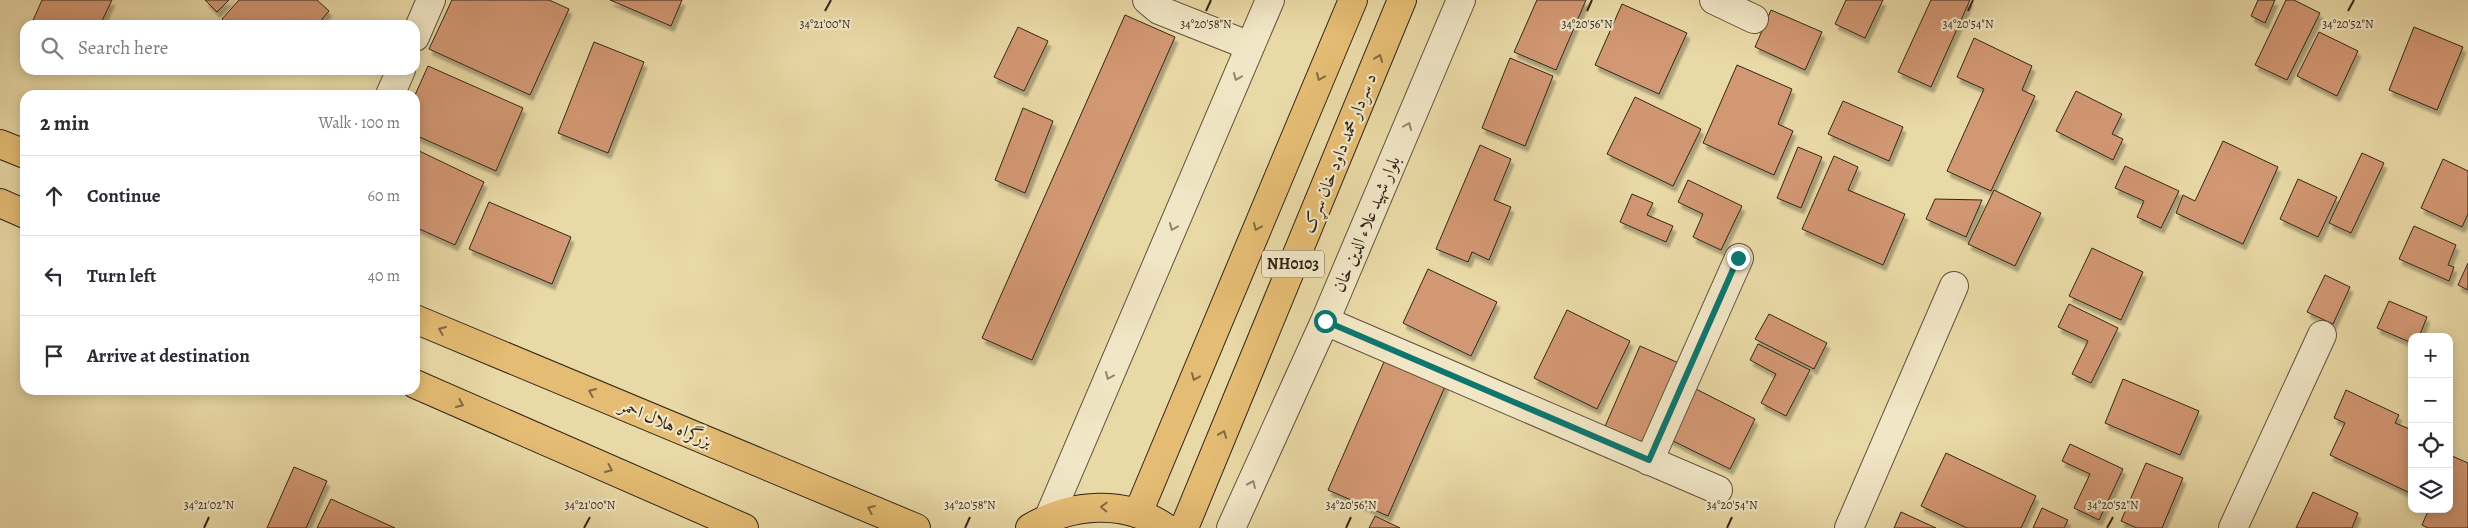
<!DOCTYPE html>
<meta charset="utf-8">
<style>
:root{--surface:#fff;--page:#f7f7f7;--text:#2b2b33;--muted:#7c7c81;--line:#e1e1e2}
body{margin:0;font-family:Alegreya,Amiri,serif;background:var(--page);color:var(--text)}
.controls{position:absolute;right:15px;bottom:15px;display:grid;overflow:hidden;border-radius:10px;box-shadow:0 2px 12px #0003}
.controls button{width:45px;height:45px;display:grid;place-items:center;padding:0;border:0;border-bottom:1px solid var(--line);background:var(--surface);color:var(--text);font:25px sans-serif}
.stop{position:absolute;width:15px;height:15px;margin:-11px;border:4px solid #0f766e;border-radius:50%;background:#fff}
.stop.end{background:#0f766e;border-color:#fff;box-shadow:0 1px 5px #0008}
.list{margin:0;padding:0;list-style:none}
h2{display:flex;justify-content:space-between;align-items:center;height:65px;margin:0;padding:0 20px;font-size:21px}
h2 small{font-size:16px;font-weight:400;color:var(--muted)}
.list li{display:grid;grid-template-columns:32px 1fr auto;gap:15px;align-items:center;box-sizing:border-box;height:80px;padding:0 20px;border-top:1px solid var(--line)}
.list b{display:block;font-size:19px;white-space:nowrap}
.list em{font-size:16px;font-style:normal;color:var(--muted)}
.icon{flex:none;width:28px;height:28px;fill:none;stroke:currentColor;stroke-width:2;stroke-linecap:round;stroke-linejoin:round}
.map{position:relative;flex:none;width:2468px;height:528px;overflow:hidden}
.search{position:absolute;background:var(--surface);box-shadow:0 2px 12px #0003;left:20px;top:20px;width:400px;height:55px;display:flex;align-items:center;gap:12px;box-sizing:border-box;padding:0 18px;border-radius:15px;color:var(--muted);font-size:19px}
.panel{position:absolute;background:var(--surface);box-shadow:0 2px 12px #0003;left:20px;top:90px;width:400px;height:305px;border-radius:15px}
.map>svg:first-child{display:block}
.building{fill:#d29773;stroke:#31261a;filter:url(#shadow)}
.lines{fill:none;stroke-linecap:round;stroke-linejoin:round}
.minor-casing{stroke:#5f533d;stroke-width:30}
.highway-casing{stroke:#31261a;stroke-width:30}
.minor{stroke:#f1e6c5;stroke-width:28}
.highway{stroke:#e4bc73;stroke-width:28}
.oneway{stroke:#826a42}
.oneway2{stroke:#918670}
.route{stroke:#0f766e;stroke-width:6}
.ticks{fill:none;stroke:#31261a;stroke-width:2}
.labels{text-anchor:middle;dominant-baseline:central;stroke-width:4.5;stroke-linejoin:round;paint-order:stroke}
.shield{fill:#f1e6c5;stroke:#6b604d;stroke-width:1}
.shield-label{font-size:16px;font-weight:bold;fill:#31261a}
.street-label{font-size:18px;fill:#31261a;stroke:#f1e6c5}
.ticks-label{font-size:12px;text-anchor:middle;fill:#31261a;stroke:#f1e6c5;stroke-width:4.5;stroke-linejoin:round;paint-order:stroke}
</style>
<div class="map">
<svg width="2468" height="528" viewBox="0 0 2468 528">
<defs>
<filter id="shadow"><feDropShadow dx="3" dy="5.5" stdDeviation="1" flood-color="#0004"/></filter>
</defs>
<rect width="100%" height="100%" fill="#e9d9a6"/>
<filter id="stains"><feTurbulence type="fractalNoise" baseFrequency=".004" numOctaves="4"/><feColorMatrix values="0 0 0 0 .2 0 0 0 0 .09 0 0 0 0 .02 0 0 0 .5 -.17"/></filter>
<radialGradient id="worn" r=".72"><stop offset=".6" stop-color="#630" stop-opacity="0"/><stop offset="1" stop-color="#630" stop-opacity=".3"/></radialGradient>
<path class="building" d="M42 0H112L100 25H31Z
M205 0H229L217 12Z
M239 0H317L329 11 317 25H228L222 19Z
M452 0H549L569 9 530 95 429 49Z
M610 0H682L671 26Z
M1537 0H1586L1556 70 1514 52Z
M1846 0H1883L1865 38 1835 24Z
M1931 0H1970L1931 87 1898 72Z
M2258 0H2275L2265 23 2251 16Z
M2286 0H2294L2320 13 2287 80 2255 65Z
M1622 4 1687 33 1659 94 1595 65Z
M1771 10 1822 32 1805 70 1755 47Z
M1125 15 1175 37 1032 360 982 338Z
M1018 27 1048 41 1024 91 994 77Z
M2414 27 2463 47 2437 110 2389 90Z
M2319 32 2358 51 2337 96 2297 76Z
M1974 38 2032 66 2022 90 2035 96 1991 191 1947 171 1984 89 1957 77Z
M594 42 644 62 608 153 558 133Z
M1510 58 1553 76 1525 146 1482 128Z
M1737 65 1792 89 1778 124 1793 131 1774 175 1703 143Z
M428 66 523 108 496 171 415 135V95Z
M2076 91 2122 114 2112 134 2123 139 2113 160 2056 131Z
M1635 97 1701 129 1673 186 1607 154Z
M1843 101 1903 127 1889 161 1828 134Z
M1023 108 1053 121 1025 193 995 180Z
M2223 141 2278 167 2243 244 2176 213 2183 195 2195 201Z
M1480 145 1511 159 1494 200 1511 207 1489 260 1472 252 1468 262 1436 249Z
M1798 147 1822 157 1801 208 1777 198Z
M415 149 484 182 455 245 415 227Z
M2362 153 2384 163 2351 233 2329 223Z
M1834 156 1858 167 1848 190 1905 214 1883 265 1802 229Z
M2443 159 2468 171V214L2462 227 2421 208Z
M2125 166 2179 191 2161 228 2137 217 2144 201 2115 188Z
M2298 179 2337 197 2318 237 2280 219Z
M1688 180 1742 206 1721 250 1693 237 1703 214 1678 202Z
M1994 190 2041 213 2015 266 1968 244Z
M1632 194 1653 203 1647 215 1673 226 1666 242 1620 222Z
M1935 199 1982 200 1966 237 1926 219Z
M489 202 571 237 552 284 469 249Z
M2414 226 2456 245 2448 265 2454 267 2449 281 2399 259Z
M2092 248 2143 272 2121 320 2069 296Z
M2468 263V290L2458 285Z
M1428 269 1497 302 1471 356 1403 323Z
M2325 275 2350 287 2333 324 2307 312Z
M2389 301 2427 317 2419 337H2412V343L2377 328Z
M2069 304 2118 328 2091 383 2072 374 2088 341 2058 327Z
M1567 310 1630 341 1597 409 1534 378Z
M1769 314 1827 343 1814 369 1755 339Z
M1758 344 1810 370 1786 416 1761 403 1776 374 1750 360Z
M1640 346 1681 364 1644 449 1603 431Z
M1387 355 1447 382 1388 516 1328 490Z
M2123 379 2199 411 2180 455 2105 423Z
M1692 387 1755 419 1730 469 1667 438Z
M2346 390 2399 415 2395 423 2412 430V494L2330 455 2345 423 2334 418Z
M2070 444 2123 469 2099 520 2074 508 2090 474 2062 461Z
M1946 453 2036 496 2021 528H1967L1921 506Z
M2452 456 2468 463V528H2428L2422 525 2429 509H2449V462Z
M2146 463 2183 478 2162 528H2137L2121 521Z
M294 467 327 481 306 528H267Z
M2313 492 2358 513 2352 528H2296Z
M331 499 395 528H317Z
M2042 508 2068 520 2064 528H2033Z
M1901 512 1936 528H1894Z
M1375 516 1400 528H1369Z"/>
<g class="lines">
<defs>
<path id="minor" d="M1147 0 1159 10 1250 46
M1714 0 1754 19
M415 37 431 0
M390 95 401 70
M1325 321 1718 490
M1649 461 1739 258
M1049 517 1270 0
M1231 528 1325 321 1461 0
M1849 528 1954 286
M2233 528 2322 335"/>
<path id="highway" d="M0 144 25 154
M0 203 25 214
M415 319 916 528
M415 384 744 528
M1138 513 1353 0
M1030 528C1072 503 1125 499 1166 528
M1184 528 1402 0"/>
</defs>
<use href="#minor" class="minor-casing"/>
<use href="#highway" class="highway-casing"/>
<use href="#minor" class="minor"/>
<use href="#highway" class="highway"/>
</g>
<defs><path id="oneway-chevron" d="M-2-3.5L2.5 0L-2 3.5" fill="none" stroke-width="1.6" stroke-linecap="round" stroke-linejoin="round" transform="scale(1.25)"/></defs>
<g class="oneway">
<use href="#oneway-chevron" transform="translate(1379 58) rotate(-68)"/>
<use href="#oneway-chevron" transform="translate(1320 77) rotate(113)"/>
<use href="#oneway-chevron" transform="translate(1257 227) rotate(113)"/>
<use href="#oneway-chevron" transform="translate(442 330) rotate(-157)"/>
<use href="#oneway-chevron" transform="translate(1195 377) rotate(113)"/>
<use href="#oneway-chevron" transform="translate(592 392) rotate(-157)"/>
<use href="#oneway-chevron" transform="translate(460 404) rotate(24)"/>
<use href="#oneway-chevron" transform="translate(1223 434) rotate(-68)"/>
<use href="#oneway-chevron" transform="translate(609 469) rotate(24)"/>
<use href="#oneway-chevron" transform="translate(1104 507) rotate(-179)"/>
<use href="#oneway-chevron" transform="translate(871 509) rotate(-157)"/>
</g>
<g class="oneway2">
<use href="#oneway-chevron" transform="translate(1237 77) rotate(113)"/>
<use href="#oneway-chevron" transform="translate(1408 126) rotate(-67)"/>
<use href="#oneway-chevron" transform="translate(1173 227) rotate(113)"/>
<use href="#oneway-chevron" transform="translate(1109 376) rotate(113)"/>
<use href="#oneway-chevron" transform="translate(1252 484) rotate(-66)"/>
</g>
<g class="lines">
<path class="route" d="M1325 321 1649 460 1738 258"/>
</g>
<path class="ticks" d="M825 11 831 0M1206 11 1211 0M1587 11 1592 0M1968 11 1973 0M2348 11 2354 0M204 528 209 517M584 528 590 517M965 528 970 517M1346 528 1351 517M1727 528 1732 517M2107 528 2113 517"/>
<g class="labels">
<rect class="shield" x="1262" y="250.5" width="62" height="27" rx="4"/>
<g class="shield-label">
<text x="1293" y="264">NH0103</text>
</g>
<g class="street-label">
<text transform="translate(1339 153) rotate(-68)">د سردار محمد داود خان سړک</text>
<text transform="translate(1366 224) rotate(-67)">بلوار شهید علاء الدین خان</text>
<text transform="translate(666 423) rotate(23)">بزرگراه هلال احمر</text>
</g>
</g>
<g class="ticks-label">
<text x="825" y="28">34°21'00"N</text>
<text x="1206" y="28">34°20'58"N</text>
<text x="1587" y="28">34°20'56"N</text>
<text x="1968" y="28">34°20'54"N</text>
<text x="2348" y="28">34°20'52"N</text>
<text x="209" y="509">34°21'02"N</text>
<text x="590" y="509">34°21'00"N</text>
<text x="970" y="509">34°20'58"N</text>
<text x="1351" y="509">34°20'56"N</text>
<text x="1732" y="509">34°20'54"N</text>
<text x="2113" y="509">34°20'52"N</text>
</g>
<rect width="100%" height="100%" filter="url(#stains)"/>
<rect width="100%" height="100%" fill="url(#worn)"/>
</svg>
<div class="controls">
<button>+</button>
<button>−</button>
<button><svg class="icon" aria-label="locate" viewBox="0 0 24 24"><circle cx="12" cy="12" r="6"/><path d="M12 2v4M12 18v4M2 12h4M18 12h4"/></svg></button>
<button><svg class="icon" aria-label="layers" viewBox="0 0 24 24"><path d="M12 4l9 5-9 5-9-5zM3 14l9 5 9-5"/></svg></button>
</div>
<div class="stop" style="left:1325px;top:321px"></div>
<div class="stop end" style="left:1738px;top:258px"></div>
<div class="search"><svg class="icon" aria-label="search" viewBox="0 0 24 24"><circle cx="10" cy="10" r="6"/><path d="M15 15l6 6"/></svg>Search here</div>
<section class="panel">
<h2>2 min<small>Walk · 100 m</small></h2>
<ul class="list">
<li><svg class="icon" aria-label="ahead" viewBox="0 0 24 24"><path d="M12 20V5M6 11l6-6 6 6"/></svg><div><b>Continue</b></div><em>60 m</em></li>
<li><svg class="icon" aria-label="left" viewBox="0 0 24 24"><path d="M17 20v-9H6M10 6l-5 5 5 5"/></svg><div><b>Turn left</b></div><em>40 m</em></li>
<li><svg class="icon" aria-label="arrive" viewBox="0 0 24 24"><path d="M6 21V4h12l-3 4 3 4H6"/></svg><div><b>Arrive at destination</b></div></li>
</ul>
</section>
</div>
